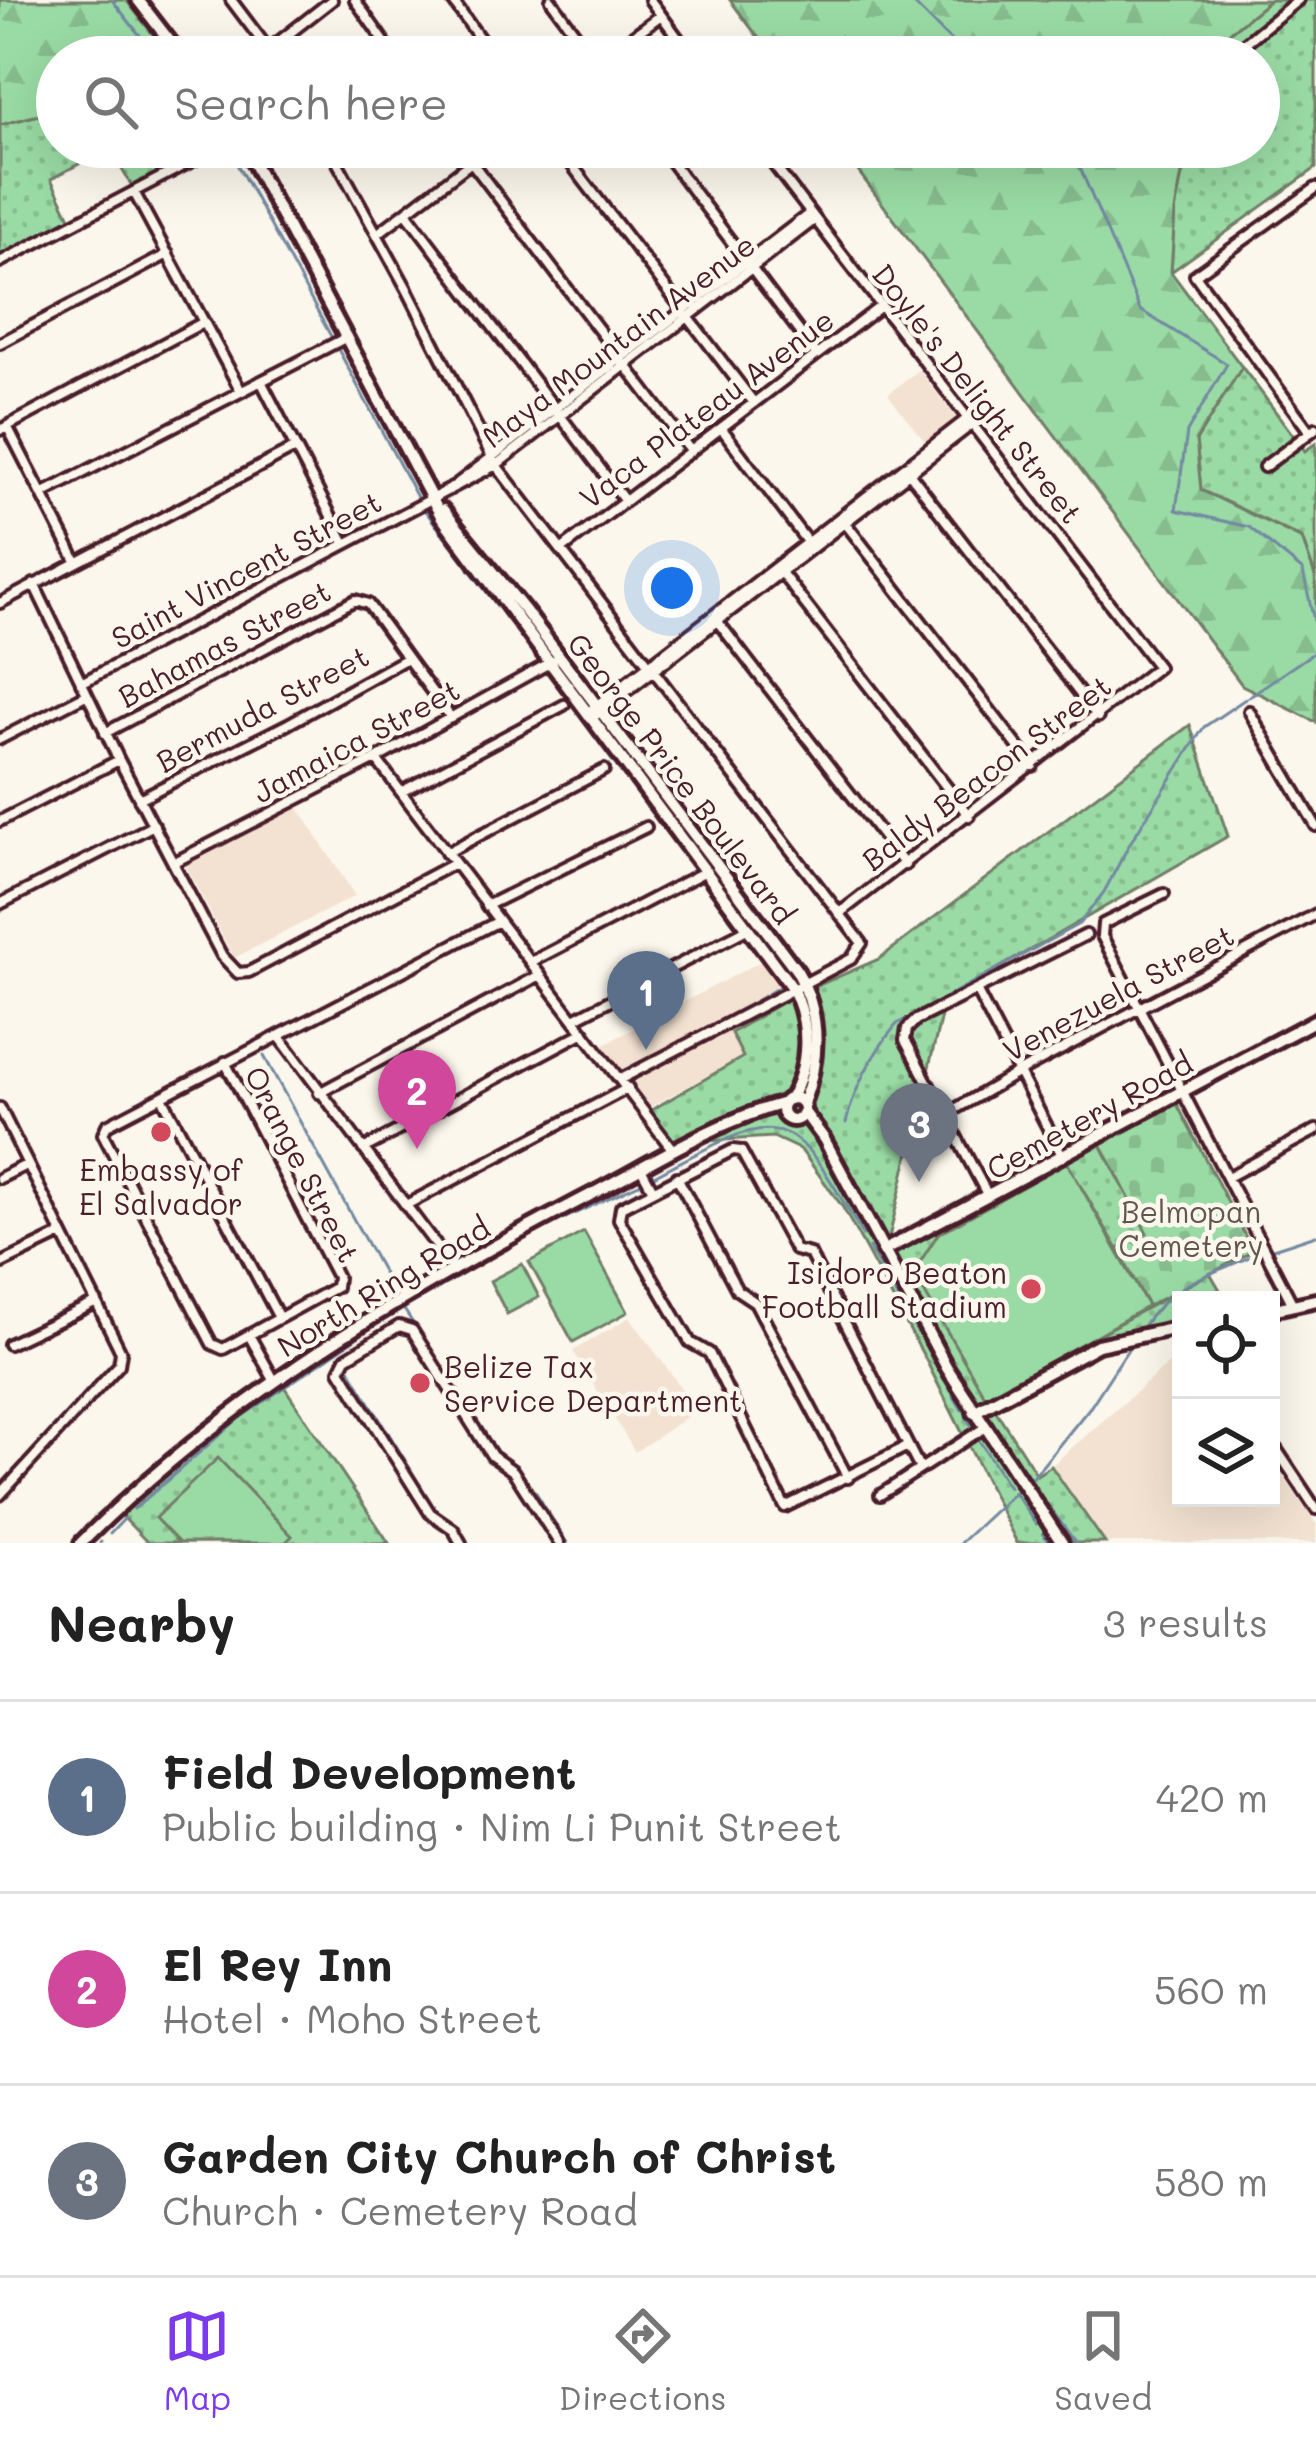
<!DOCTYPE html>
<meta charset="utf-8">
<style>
:root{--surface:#fff;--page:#f2f2f2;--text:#222;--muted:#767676;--line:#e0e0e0;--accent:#7c3aed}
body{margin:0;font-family:Mali,sans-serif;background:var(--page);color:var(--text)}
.controls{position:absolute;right:36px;bottom:36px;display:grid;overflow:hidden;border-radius:0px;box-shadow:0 12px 48px #0002}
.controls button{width:108px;height:108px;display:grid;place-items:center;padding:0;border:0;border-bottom:3px solid var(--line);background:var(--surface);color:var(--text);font:60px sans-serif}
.you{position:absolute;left:672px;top:588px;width:42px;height:42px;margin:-30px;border:9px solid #fff;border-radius:50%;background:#1a73e8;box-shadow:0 0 0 18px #1a73e833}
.badge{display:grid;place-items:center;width:78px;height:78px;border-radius:50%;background:var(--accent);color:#fff;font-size:39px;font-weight:700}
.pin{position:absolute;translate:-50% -99px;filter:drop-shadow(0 3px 6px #0008)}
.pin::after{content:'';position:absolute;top:63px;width:42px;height:36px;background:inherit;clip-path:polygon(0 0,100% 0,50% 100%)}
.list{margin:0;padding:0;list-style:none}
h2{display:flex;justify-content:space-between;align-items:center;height:156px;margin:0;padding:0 48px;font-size:51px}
h2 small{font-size:39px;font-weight:400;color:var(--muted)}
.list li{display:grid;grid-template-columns:78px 1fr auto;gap:36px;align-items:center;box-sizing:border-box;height:192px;padding:0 48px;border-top:3px solid var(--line)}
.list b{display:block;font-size:45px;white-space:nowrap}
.list p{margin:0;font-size:39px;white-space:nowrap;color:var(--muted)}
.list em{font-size:39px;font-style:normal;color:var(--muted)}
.icon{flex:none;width:66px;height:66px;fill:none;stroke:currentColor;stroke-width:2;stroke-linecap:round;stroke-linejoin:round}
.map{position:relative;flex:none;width:1316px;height:1543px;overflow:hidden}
.search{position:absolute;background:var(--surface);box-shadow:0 12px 48px #0002;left:36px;right:36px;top:36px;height:132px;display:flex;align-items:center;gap:30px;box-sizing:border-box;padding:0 42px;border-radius:66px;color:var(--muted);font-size:45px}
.sheet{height:732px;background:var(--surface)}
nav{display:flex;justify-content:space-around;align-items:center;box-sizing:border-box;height:168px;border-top:3px solid var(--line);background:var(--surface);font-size:33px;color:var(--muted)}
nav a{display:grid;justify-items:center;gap:6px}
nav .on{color:var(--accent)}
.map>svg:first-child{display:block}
.built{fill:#f3e2d1}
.grass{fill:url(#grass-dots);stroke:#727d68;stroke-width:3}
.forest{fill:url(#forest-firs);stroke:#727d68;stroke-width:3}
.cemetery{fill:url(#cemetery-stones);stroke:#727d68;stroke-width:3}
.garden{fill:#9adba5;stroke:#727d68;stroke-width:3}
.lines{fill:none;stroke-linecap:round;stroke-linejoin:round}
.stream{stroke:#7389a1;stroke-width:3}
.street-casing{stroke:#4a1f2b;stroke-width:16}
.secondary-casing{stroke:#4a1f2b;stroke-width:20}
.street{stroke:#fbf7ec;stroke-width:8}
.secondary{stroke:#fbf7ec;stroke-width:10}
.poi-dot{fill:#d1495b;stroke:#fbf7ec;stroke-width:4.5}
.labels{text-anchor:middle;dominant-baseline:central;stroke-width:9;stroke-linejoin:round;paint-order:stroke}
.street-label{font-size:30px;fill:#4a1f2b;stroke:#fbf7ec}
.poi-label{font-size:30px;fill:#4a1f2b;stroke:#fbf7ec}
.park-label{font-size:30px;fill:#625750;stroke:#fbf7ec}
</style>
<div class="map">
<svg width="1316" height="1543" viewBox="0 0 1316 1543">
<defs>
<pattern id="grass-dots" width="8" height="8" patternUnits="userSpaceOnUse" patternTransform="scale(3)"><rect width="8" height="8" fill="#9adba5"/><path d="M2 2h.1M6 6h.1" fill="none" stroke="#86bc8e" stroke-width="1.8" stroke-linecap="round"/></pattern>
<pattern id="forest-firs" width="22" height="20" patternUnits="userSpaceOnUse" patternTransform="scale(3)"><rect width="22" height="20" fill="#9adba5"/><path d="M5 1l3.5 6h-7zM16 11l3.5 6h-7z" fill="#86bc8e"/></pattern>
<pattern id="cemetery-stones" width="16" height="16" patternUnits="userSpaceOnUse" patternTransform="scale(3)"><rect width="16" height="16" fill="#9adba5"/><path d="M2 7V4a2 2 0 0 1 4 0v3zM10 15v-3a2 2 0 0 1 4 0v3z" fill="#86bc8e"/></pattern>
</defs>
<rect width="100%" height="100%" fill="#fbf7ec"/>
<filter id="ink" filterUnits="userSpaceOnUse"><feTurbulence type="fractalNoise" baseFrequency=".00833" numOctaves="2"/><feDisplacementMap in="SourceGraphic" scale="24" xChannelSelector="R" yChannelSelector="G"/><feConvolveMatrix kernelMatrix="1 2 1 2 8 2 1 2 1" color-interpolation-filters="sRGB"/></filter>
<g filter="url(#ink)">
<path class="built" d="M919 370 957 419 926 443 888 394Z
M298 807 355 896 234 958 185 865Z
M767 958 791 997 732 1033 743 1056 643 1111 597 1048Z
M630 1317 697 1410 635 1452 573 1351Z
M1181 1353V1498H1271V1470L1276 1466 1316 1524V1543H1105L1051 1466Z"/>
<path class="grass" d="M1270 0H1316V168L1171 272 1175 211 1187 147H1259V57H1199Z
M57 110V147H207L132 186 109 148 51 179 71 219 0 257V125Z
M1242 367 1305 451 1316 443V579L1302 538 1201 490 1196 441Z
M1190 725 1228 836 945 999 888 1242 1182 1092 1186 1098 1101 1144 1148 1234 1118 1249 1066 1162 986 1397 1210 1273 1226 1300H1181V1324L1099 1342 991 1403 1037 1475 1051 1466 1105 1543H1017L926 1360 842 1206 801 1150 773 1137 674 1143 648 1112 743 1057 731 1033 791 997 879 959Z
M281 1382 389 1543H148L122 1516 121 1505Z"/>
<path class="forest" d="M0 0H126L171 57H57V110L0 125Z
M730 0H1270L1199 57H773Z
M840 147H1187L1175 211 1171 272 1242 367 1196 440 1201 490 1302 539 1316 579V722L1242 685Z"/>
<path class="cemetery" d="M1177 1104 1253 1251 1148 1306 1118 1249 1147 1233 1101 1144Z"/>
<path class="garden" d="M1067 1162 1148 1306 986 1398 913 1273 938 1234Z
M584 1232 628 1312 573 1342 529 1262Z
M522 1264 539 1297 507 1314 490 1281Z
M218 1458 292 1536 285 1543H179L155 1518Z"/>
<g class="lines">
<path class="stream" d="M112 0 157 57
M910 0 967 57
M1058 147 1081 170 1140 310 1227 364 1187 432 1176 510 1249 527 1303 571 1316 630
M232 155 333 340
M339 351 419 501
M423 508 463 560
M469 569 540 660
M555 679 580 711
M751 1004 779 987V978
M1289 1043 1316 1028
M264 1056 393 1291
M1192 1096 1283 1047
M1182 1101 1222 1176
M846 1123C855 1085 872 1054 897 1024L1079 924 1104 892 1130 843 1204 727 1316 651
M652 1177C783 1106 790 1105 863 1236
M869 1248 917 1332
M1273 1249 1316 1235
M403 1308 498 1453 517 1466 527 1481
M379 1323 529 1235 641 1183
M1141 1329C1173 1281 1208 1276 1259 1253L1224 1182
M921 1338 949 1388
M348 1367 436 1511 456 1524 468 1543
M953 1395 962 1410
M966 1417 971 1425
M980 1442 1009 1487
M535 1491 567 1543
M1015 1494 1036 1524
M1040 1494 1030 1481 1091 1406 1132 1343
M1047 1504 1076 1543
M134 1509 238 1419 368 1330
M110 1534 125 1518
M1043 1534 1050 1543
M100 1543 101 1542
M960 1543 1017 1490"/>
<defs>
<path id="street" d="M231 0 274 57
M355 0 395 57
M452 0 493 57
M551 0 592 57
M650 0 692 57
M259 57 332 0
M605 57 661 15
M1228 57 1298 0
M329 147 407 289 496 465 862 943 851 959 621 1079
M460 147 690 450
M558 147 754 403
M660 147 816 354
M760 147 1158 667 841 912
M134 192 241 391
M406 212 624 500
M377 234 491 147
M0 262 219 147
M0 343 168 254
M261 381 345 543
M7 426 76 561
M722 429 811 547
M0 430 204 322
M1310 432 1195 275 1316 188
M1264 467 1316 428
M910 474 1098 717
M449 490 809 214
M42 494 347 337
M843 520 1033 766
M561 550 881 306
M779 570 969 816
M34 584 119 760 222 956 238 973 249 972 453 864
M0 603 295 448
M715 618 905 865
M81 683 496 465 814 220
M1249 711 1316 826
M587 713 967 419
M592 718 971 425
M105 733 355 600 368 604 451 718
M0 739 86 695
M376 759 673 1150
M401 792 564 705
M139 799 288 724 407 658
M0 821 119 760
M446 853 604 770
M173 863 376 759 553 661
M1164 894 1103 924 1102 936 1293 1305
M0 904 154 825
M486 906 646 827
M531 962 706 871
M976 990 1063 1157
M574 1019 749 928
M279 1036 453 1268
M225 1062 337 1277 336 1287 223 1349 212 1344 103 1134 107 1125 497 922
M319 1093 540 975
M162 1097 279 1318
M0 1108 121 1352 119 1365 0 1495
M945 1115 1019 1072 1316 914
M363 1149 584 1032
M641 1168 653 1190
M677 1177 737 1290 755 1302 848 1478
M1228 1177 1316 1130
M0 1178 26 1165
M988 1196 905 1040 907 1029 916 1020 1086 935
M406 1205 628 1088
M0 1264 62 1234
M249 1335 274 1380
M9 1344 97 1302
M1271 1441 1316 1509
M908 1446 785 1507 709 1353 690 1342 619 1219 621 1207 733 1150 741 1151 795 1250 810 1254 920 1469
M880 1495 984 1428
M461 1543 453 1529 430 1513 340 1370 346 1358 399 1326 412 1330 492 1456 513 1471 559 1543"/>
<path id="secondary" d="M138 0 182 57
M245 147 441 516 793 989C810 1023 810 1065 790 1099
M443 510 526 612 797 971C821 1013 820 1059 803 1104
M782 1109a11 11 0 1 1 22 0a11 11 0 1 1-22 0Z
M804 1112 824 1139 947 1368 1062 1543
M883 1251 1316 1020
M1271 1310 1316 1300
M974 1412 1098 1345 1181 1327
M81 1543C230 1394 408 1290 594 1193 655 1161 717 1121 784 1103"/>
</defs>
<use href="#street" class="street-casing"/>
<use href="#secondary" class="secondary-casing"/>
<use href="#street" class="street"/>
<use href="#secondary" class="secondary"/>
</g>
</g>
<g class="poi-dot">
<circle cx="161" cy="1132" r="12"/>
<circle cx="1031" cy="1289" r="12"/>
<circle cx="420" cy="1383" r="12"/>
</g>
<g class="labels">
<g class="street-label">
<text transform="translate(618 340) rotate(-37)">Maya Mountain Avenue</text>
<text transform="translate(978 393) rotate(52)">Doyle's Delight Street</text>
<text transform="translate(706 408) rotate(-37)">Vaca Plateau Avenue</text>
<text transform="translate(246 569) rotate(-28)">Saint Vincent Street</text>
<text transform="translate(224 643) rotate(-28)">Bahamas Street</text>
<text transform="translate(262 708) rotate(-28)">Bermuda Street</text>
<text transform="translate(356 740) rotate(-28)">Jamaica Street</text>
<text transform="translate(986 772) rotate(-37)">Baldy Beacon Street</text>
<text transform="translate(682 778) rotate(53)">George Price Boulevard</text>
<text transform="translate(1118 992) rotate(-28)">Venezuela Street</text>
<text transform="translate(1089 1115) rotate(-29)">Cemetery Road</text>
<text transform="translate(303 1164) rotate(63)">Orange Street</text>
<text transform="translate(383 1286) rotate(-31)">North Ring Road</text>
</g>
<g class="poi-label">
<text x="161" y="1169">Embassy of<tspan x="161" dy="34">El Salvador</tspan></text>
<text x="1007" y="1272" text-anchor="end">Isidoro Beaton<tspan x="1007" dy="34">Football Stadium</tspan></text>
<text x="444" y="1366" text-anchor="start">Belize Tax<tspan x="444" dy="34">Service Department</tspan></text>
</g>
<g class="park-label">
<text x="1191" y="1211">Belmopan<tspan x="1191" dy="34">Cemetery</tspan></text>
</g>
</g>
</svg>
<div class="controls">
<button><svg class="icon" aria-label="locate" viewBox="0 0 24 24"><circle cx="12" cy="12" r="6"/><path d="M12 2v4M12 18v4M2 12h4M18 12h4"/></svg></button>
<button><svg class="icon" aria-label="layers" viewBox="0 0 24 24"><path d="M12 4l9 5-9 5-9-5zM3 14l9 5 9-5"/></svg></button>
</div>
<div class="you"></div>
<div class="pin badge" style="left:646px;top:1050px;background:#5c6f8a">1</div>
<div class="pin badge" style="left:417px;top:1149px;background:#d1479c">2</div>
<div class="pin badge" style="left:919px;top:1182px;background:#6b7280">3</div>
<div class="search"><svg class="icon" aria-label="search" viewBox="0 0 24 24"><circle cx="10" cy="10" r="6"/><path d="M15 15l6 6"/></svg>Search here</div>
</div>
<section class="sheet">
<h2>Nearby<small>3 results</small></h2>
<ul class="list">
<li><span class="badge" style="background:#5c6f8a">1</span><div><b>Field Development</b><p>Public building · Nim Li Punit Street</p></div><em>420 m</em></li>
<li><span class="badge" style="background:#d1479c">2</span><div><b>El Rey Inn</b><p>Hotel · Moho Street</p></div><em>560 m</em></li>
<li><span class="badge" style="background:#6b7280">3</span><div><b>Garden City Church of Christ</b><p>Church · Cemetery Road</p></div><em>580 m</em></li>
</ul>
</section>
<nav>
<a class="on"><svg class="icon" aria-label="map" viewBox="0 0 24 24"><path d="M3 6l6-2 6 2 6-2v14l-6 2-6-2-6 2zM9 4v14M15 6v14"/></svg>Map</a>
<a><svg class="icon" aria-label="directions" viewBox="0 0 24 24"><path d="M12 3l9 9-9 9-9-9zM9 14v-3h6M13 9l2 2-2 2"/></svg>Directions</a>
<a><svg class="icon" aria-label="saved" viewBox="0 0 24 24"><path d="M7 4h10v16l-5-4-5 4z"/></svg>Saved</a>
</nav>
